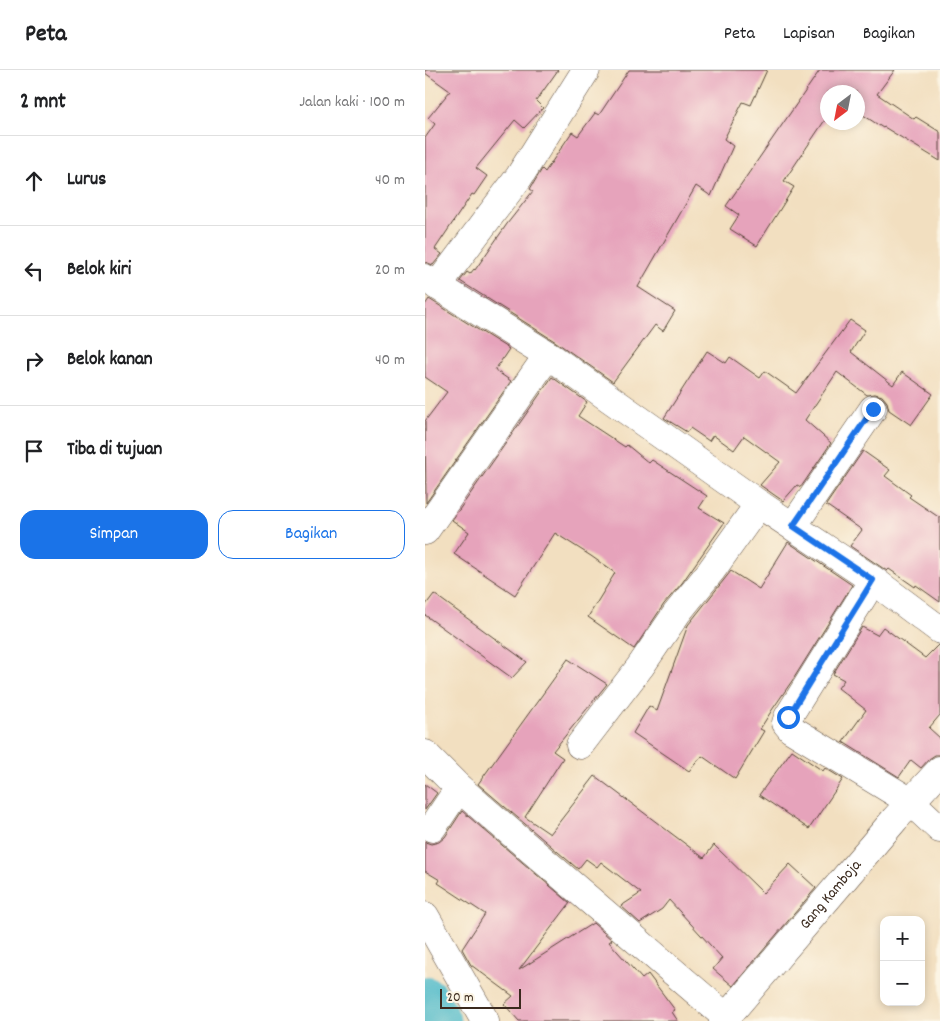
<!DOCTYPE html>
<html lang="id">
<meta charset="utf-8">
<style>
:root{--surface:#fff;--page:#f2f2f2;--text:#202124;--muted:#757577;--line:#e0e0e0;--accent:#1a73e8}
body{margin:0;font-family:Dekko,sans-serif;background:var(--page);color:var(--text)}
.controls{position:absolute;right:15px;bottom:15px;display:grid;overflow:hidden;border-radius:10px;box-shadow:0 2px 8px #0003}
.controls button{width:45px;height:45px;display:grid;place-items:center;padding:0;border:0;border-bottom:1px solid var(--line);background:var(--surface);color:var(--text);font:25px sans-serif}
.compass{position:absolute;left:395px;top:15px;width:45px;height:45px;border-radius:50%;background:var(--surface);box-shadow:0 2px 8px #0003;rotate:212deg}
.scale{position:absolute;left:15px;bottom:12px;width:81px;box-sizing:border-box;padding-left:5px;border:2px solid #3b2a1e;border-top:0;font-size:14px;line-height:18px;white-space:nowrap;color:#3b2a1e;-webkit-text-stroke:4px #fcf5e5;paint-order:stroke}
.stop{position:absolute;width:15px;height:15px;margin:-11px;border:4px solid #1a73e8;border-radius:50%;background:#fff}
.stop.end{background:#1a73e8;border-color:#fff;box-shadow:0 1px 5px #0008}
.list{margin:0;padding:0;list-style:none}
h2{display:flex;justify-content:space-between;align-items:center;height:65px;margin:0;padding:0 20px;font-size:21px}
h2 small{font-size:16px;font-weight:400;color:var(--muted)}
.list li{display:grid;grid-template-columns:32px 1fr auto;gap:15px;align-items:center;box-sizing:border-box;height:90px;padding:0 20px;border-top:1px solid var(--line)}
.list b{display:block;font-size:19px;white-space:nowrap}
.list em{font-size:16px;font-style:normal;color:var(--muted)}
.actions{display:flex;gap:10px;padding:15px 20px}
.actions a{flex:1;padding:11px 0;border:1px solid var(--accent);border-radius:15px;text-align:center;font-size:18px;color:var(--accent)}
.actions .main{background:var(--accent);color:#fff}
.icon{flex:none;width:28px;height:28px;fill:none;stroke:currentColor;stroke-width:2;stroke-linecap:round;stroke-linejoin:round}
.map{position:relative;flex:none;width:515px;height:951px;overflow:hidden}
header{display:flex;align-items:center;gap:30px;box-sizing:border-box;height:70px;padding:0 25px;background:var(--surface);border-bottom:1px solid var(--line)}
header strong{font-size:24px}
nav{display:flex;gap:28px;margin-inline-start:auto;font-size:18px}
main{display:flex}
aside{flex:1;background:var(--surface)}
.map>svg:first-child{display:block}
.lines{fill:none;stroke-linecap:round;stroke-linejoin:round}
.river{stroke:#4ebac9;stroke-width:49}
.building{fill:#e6a3bb}
.minor-casing{stroke:#564536;stroke-width:29}
.minor{stroke:#fff;stroke-width:28}
.route{stroke:#1a73e8;stroke-width:6}
.labels{text-anchor:middle;dominant-baseline:central;stroke-width:4.5;stroke-linejoin:round;paint-order:stroke}
.street-label{font-size:16px;fill:#3b2a1e;stroke:#fcf5e5}
</style>
<header>
<strong>Peta</strong>
<nav><a>Peta</a><a>Lapisan</a><a>Bagikan</a></nav>
</header>
<main>
<aside>
<h2>2 mnt<small>Jalan kaki · 100 m</small></h2>
<ul class="list">
<li><svg class="icon" aria-label="ahead" viewBox="0 0 24 24"><path d="M12 20V5M6 11l6-6 6 6"/></svg><div><b>Lurus</b></div><em>40 m</em></li>
<li><svg class="icon" aria-label="left" viewBox="0 0 24 24"><path d="M17 20v-9H6M10 6l-5 5 5 5"/></svg><div><b>Belok kiri</b></div><em>20 m</em></li>
<li><svg class="icon" aria-label="right" viewBox="0 0 24 24"><path d="M7 20v-9h11M14 6l5 5-5 5"/></svg><div><b>Belok kanan</b></div><em>40 m</em></li>
<li><svg class="icon" aria-label="arrive" viewBox="0 0 24 24"><path d="M6 21V4h12l-3 4 3 4H6"/></svg><div><b>Tiba di tujuan</b></div></li>
</ul>
<div class="actions"><a class="main">Simpan</a><a>Bagikan</a></div>
</aside>
<div class="map">
<svg width="515" height="951" viewBox="0 0 515 951">
<rect width="100%" height="100%" fill="#fcf5e5"/>
<filter id="ink" filterUnits="userSpaceOnUse"><feTurbulence type="fractalNoise" baseFrequency=".02" numOctaves="2"/><feDisplacementMap in="SourceGraphic" scale="10" xChannelSelector="R" yChannelSelector="G"/><feConvolveMatrix kernelMatrix="1 2 1 2 8 2 1 2 1" color-interpolation-filters="sRGB"/></filter>
<filter id="wash" filterUnits="userSpaceOnUse"><feTurbulence type="fractalNoise" baseFrequency=".0096" numOctaves="4" result="noise"/><feDisplacementMap in="SourceGraphic" scale="20" xChannelSelector="R" yChannelSelector="G"/><feGaussianBlur stdDeviation="1.12" result="paint"/><feColorMatrix in="noise" values="0 0 0 0 0 0 0 0 0 0 0 0 0 0 0 0 0 1.4 0 .05"/><feComposite in="paint" operator="in"/></filter>
<g filter="url(#wash)">
<rect width="100%" height="100%" fill="#f2dfc0"/>
<g class="lines">
<path class="river" d="M0 931 11 951"/>
</g>
<g id="blocks">
<path class="building" d="M0 0H133L111 31 118 38 99 58 90 50 51 98 62 106 49 125 47 124 10 179 17 184 8 195 0 192V68L10 54 3 48 25 21 0 3Z
M204 0H342L326 35 318 32 299 69 308 76 286 126 271 116 213 217 250 241 238 261 230 255 188 312 131 272 35 211 42 202 45 204 49 199 50 200 82 154 108 121 105 119 117 99 120 102 147 62 153 66 170 43 174 45Z
M395 0H470L452 24 489 49 491 47 515 62V91L459 57 458 58 432 41V22H402V47L359 111 369 117 332 176 305 159 314 145 301 136Z
M4 229 84 279 70 300 86 311 1 433 0 351 22 322 0 307V235Z
M425 250 440 260 426 282 468 315 477 302 508 324 486 355 464 340 462 332 457 326 450 324 442 325 412 302 380 350 406 373 376 417 372 415 358 431 335 415 355 392 319 366 309 380 288 365 284 371 265 358 262 362 239 348 282 281 301 293 305 287 335 308 340 301 371 323Z
M127 307 162 332 153 346 200 377 202 375 224 393 227 390 282 426 274 438 299 453 257 513 239 534 209 579 163 547 190 503 166 486 130 463 90 525 29 484 44 462 27 450Z
M438 381 465 400 460 406 486 425 484 427 515 448V532L491 515 490 517 464 499 462 501 425 476 437 460 401 435Z
M363 472 427 515 369 608 347 640 335 659 339 661 310 709 277 686 264 701 208 663 224 636 232 641 263 555 306 501 334 519Z
M9 524 102 592 87 608 0 545V536Z
M437 557 452 565 458 557 500 588 513 575H515V645L504 658 515 668V685H510L504 689 496 698 486 690 474 707 418 672 441 640 413 618 419 610 408 604Z
M143 589 182 614 128 681 138 688 100 747 125 764 170 706 279 788 289 775 338 823 365 794 391 818 308 916 288 899 297 888 244 830 237 839 215 853 196 836 216 823 176 792 172 797 161 789 153 799 53 714Z
M367 680 398 701 400 698 418 709 384 759 334 725Z
M0 714 12 723 0 740Z
M37 741 145 833 94 900 168 853 187 870 184 872 217 909 223 904 250 940 247 942 253 951H94L79 934 88 926 46 895 37 879 60 844 13 813 15 810 0 801V772L6 774 14 772 20 767Z"/>
</g>
</g>
<g filter="url(#ink)">
<use href="#blocks" fill-opacity="0" stroke="#564536" stroke-width="1"/>
<g class="lines">
<defs>
<g id="minor">
<path d="M0 208 123 285 334 434 448 510 515 560"/>
<path d="M12 216 94 107 161 0"/>
<path d="M368 456 448 339"/>
<path d="M0 461 123 285"/>
<path d="M448 510 363 647 361 653 366 659 486 732 515 759"/>
<path d="M155 675 215 597 252 543 286 501 334 434"/>
<path d="M0 684 34 718 301 947"/>
<path d="M7 758 34 718"/>
<path d="M0 846 60 951"/>
<path id="s1" d="M298 951 470 749 515 700"/>
</g>
</defs>
<use href="#minor" class="minor-casing"/>
<use href="#minor" class="minor"/>
</g>
</g>
<g class="lines" filter="url(#ink)">
<path class="route" d="M363 647 448 510 368 456 448 339"/>
</g>
<g class="labels">
<g class="street-label">
<text stroke="none"><textPath href="#s1" startOffset="166">Gang Kamboja</textPath></text>
</g>
</g>
</svg>
<div class="controls">
<button>+</button>
<button>−</button>
</div>
<svg class="compass" viewBox="-18 -18 36 36"><path d="M0-13l5 13h-10z" fill="#e53935"/><path d="M0 13l5-13h-10z" fill="#757577"/></svg>
<div class="scale">20 m</div>
<div class="stop" style="left:363px;top:647px"></div>
<div class="stop end" style="left:448px;top:339px"></div>
</div>
</main>
